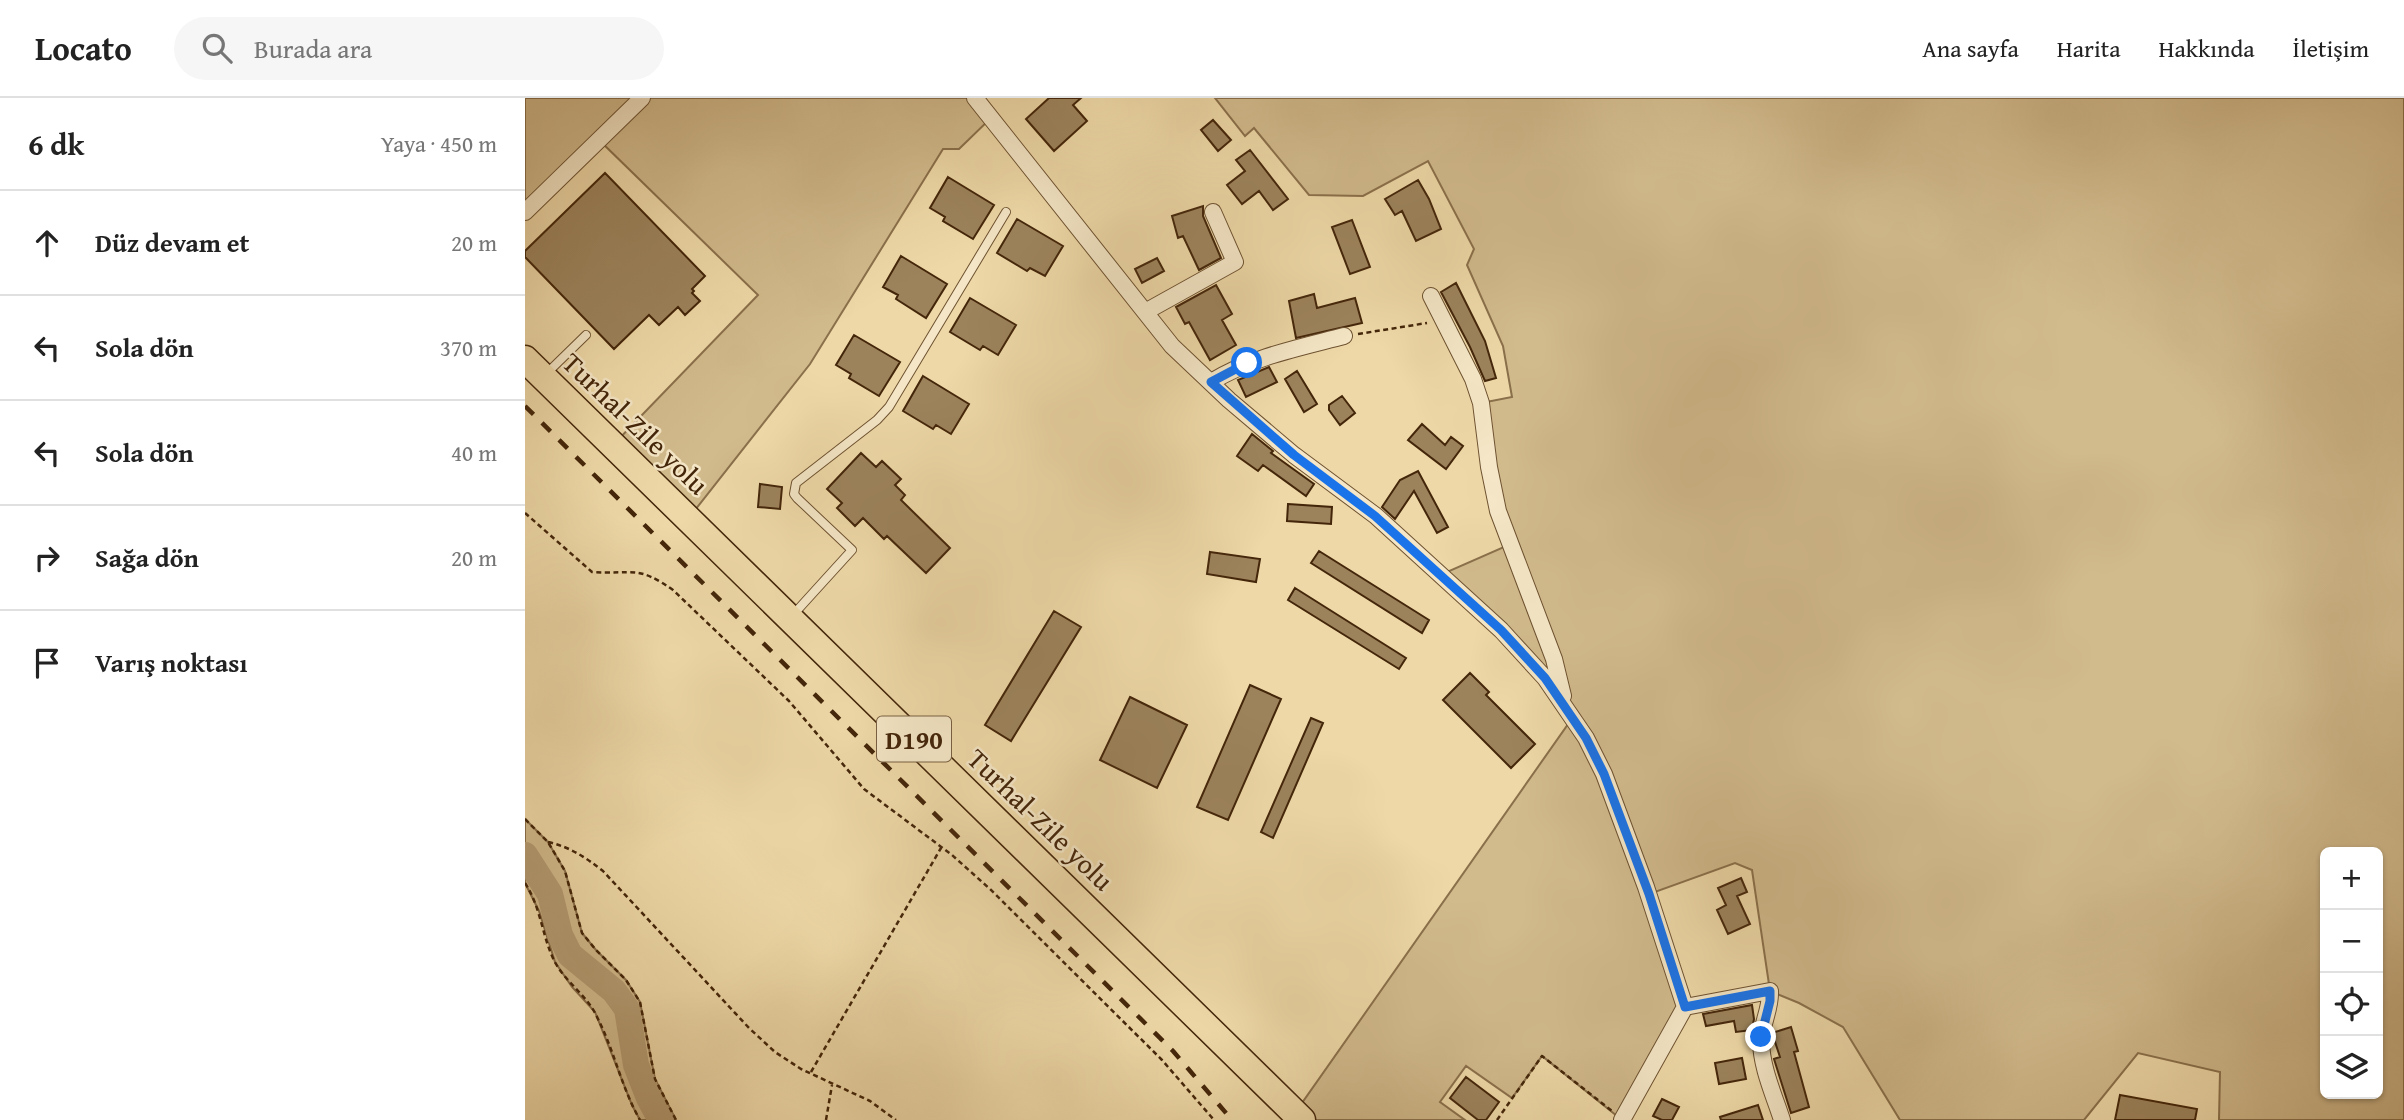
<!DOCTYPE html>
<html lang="tr">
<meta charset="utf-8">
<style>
:root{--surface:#fff;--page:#f6f6f6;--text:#222;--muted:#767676;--line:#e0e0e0}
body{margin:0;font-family:"Gentium Book Plus",serif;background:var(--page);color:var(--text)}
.controls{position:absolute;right:21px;bottom:21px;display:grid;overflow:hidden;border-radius:10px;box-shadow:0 2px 5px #0004}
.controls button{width:63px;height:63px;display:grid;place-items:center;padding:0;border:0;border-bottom:2px solid var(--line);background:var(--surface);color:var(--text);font:35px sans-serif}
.stop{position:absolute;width:21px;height:21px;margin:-16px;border:5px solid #1a73e8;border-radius:50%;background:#fff}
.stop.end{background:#1a73e8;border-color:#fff;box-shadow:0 2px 7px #0008}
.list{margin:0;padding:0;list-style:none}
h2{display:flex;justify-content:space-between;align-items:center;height:91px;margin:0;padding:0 28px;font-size:30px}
h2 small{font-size:23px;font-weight:400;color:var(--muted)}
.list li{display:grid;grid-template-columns:46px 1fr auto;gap:21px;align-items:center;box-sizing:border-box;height:105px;padding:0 28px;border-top:2px solid var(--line)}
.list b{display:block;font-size:26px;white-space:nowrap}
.list em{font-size:23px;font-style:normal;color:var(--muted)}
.icon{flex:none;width:38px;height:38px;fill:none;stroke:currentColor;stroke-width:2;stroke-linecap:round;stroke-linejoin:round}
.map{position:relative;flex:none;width:1879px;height:1022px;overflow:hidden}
header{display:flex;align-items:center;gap:42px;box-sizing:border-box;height:98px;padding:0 35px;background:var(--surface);border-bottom:2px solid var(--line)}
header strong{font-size:33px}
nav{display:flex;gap:38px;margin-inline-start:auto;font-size:24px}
.search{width:490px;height:63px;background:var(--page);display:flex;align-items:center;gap:18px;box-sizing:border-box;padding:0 24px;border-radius:38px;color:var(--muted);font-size:26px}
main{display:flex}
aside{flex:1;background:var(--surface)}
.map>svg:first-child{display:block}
.green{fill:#d1ba8c;stroke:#8a704b;stroke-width:2;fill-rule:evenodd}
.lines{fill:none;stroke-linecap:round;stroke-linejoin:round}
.river{stroke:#b49b72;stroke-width:26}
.building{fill:#9c835c;stroke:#44260a;stroke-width:2}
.service-casing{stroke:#6e5231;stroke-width:10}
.minor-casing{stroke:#6e5231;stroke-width:18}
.primary-casing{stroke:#44260a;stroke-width:29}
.path{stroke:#44260a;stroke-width:2.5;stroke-dasharray:5 3.5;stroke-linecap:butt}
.service{stroke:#f4e6c6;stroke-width:8}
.minor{stroke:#f4e6c6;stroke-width:16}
.primary{stroke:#eed8a7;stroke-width:26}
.rail{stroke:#44260a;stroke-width:4.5;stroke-dasharray:12 12;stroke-linecap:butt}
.route{stroke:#1a73e8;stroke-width:9}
.labels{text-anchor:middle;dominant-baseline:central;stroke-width:5;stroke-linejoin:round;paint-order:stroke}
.shield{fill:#f4e6c6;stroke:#796042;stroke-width:2}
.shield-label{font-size:26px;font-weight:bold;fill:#44260a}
.street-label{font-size:28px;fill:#44260a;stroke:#f4e6c6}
</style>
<header>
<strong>Locato</strong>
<div class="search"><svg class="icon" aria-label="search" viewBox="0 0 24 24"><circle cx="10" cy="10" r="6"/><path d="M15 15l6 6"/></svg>Burada ara</div>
<nav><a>Ana sayfa</a><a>Harita</a><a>Hakkında</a><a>İletişim</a></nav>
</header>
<main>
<aside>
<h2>6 dk<small>Yaya · 450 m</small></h2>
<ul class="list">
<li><svg class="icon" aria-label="ahead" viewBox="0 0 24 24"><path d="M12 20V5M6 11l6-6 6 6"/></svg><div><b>Düz devam et</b></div><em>20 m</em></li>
<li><svg class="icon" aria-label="left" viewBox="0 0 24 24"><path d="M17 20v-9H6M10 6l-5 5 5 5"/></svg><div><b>Sola dön</b></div><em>370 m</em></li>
<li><svg class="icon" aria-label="left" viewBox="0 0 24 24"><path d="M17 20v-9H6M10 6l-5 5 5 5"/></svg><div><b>Sola dön</b></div><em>40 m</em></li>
<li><svg class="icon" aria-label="right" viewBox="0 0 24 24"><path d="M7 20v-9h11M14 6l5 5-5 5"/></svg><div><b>Sağa dön</b></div><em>20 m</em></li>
<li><svg class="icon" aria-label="arrive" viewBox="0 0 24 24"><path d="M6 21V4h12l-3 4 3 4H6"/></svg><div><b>Varış noktası</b></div></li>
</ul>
</aside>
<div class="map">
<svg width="1879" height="1022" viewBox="0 0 1879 1022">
<rect width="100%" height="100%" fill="#eed8a7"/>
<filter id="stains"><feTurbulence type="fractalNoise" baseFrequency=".00286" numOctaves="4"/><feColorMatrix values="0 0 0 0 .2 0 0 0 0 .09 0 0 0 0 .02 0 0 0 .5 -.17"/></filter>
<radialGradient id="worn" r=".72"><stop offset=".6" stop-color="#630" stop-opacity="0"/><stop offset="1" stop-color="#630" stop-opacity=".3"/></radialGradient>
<path class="green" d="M0 0H450L466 20 434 51H418L285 266 163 421 88 347 233 197 74 42 0 114Z
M690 0H1879V1022H1694L1695 974 1613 955 1559 1022H1375L1318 929 1274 905 1245 893 1227 772 1210 765 1124 796 1160 909 1097 1022 1017 958 987 1000 941 968 915 1004 940 1022H777L770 1015 1048 619 915 477 986 446 956 305 987 299 978 248 942 167 949 151 903 63 838 98 784 97 729 30 720 38ZM1800 754H1853V996H1800Z
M0 721 23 744 40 773 57 835 71 852 101 882 115 904 130 981 151 1022H115L107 1007 70 914 47 889 30 864 14 813 0 785Z"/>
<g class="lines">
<path class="river" d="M0 757 25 796 35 837 45 857 89 893 102 911 111 967 124 1000 136 1022"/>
</g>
<path class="building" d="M524 0H556L548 7 562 23 529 53 501 21Z
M688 22 706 42 693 53 676 32Z
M725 52 763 101 748 112 734 93 717 106 702 87 720 73 711 62Z
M80 75 180 178 167 191 169 193 167 195 175 203 160 217 153 209 134 227 124 217 89 251 0 159V153Z
M423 79 469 107 448 141 418 123 420 119 405 110Z
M893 82 904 101 916 131 891 143 877 113 870 117 860 101Z
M678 108V118L696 160 674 172 658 138 653 140 647 118Z
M492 121 538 148 520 178 505 170 502 173 472 155Z
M827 122 845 169 825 176 807 129Z
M376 158 422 186 401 220 371 201 373 197 358 189Z
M632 160 639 173 617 185 610 171Z
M931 185 960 243 971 280 960 283 945 249 916 194Z
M691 187 707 216 697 222 711 247 685 262 664 224 660 226 651 209Z
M789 196 792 210 830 200 837 225 771 240 764 203Z
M445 200 491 227 473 257 458 248 455 252 425 234Z
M329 237 375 264 354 298 324 280 326 276 311 267Z
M744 269 752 284 721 299 713 282Z
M772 273 792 306 779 314 760 281Z
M398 278 444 306 426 336 411 327 408 331 378 313Z
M817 298 830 315 815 327 804 312V307Z
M897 326 920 347 926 339 938 348 921 371 883 342Z
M727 336 748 353 746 355 789 386 781 398 738 367 733 373 712 358Z
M336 355 351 369 357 363 376 381 370 387 380 397 376 402 425 450 401 475 362 438 359 441 338 420 330 428 312 410 317 405 302 391Z
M893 373 923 429 912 435 889 393 870 421 857 409 875 382Z
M235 386 257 389 255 411 233 409Z
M763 406 807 409 806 426 762 423Z
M794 453 904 522 897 535 786 465Z
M685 454 735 461 731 484 682 476Z
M770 490 881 560 874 571 763 502Z
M529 513 556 529 486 643 460 627Z
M945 575 964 594 961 597 1010 646 986 670 918 602Z
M725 587 756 601 703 722 672 709Z
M605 599 662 627 632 690 575 662Z
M786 620 798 625 748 740 736 734Z
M1216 780 1222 794 1212 798 1225 826 1203 836 1192 812 1201 807 1193 790Z
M1227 907 1229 921 1227 932 1211 934 1209 923 1181 928 1178 916Z
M1266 929 1273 953 1269 954 1284 1009 1266 1015 1249 961 1255 959 1247 935Z
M1217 960 1221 981 1194 986 1190 965Z
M941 979 974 1004 961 1022H953L925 1000Z
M1595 997 1672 1011 1670 1022H1590Z
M1137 1001 1154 1009 1147 1022H1137L1128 1018Z
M1233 1007 1238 1022H1196L1195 1019Z"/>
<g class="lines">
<defs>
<path id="service" d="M21 276 61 237
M267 518 327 452 272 400 269 396 271 385 352 322 364 309 481 114"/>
<path id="minor" d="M450 0 647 248 704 302 769 357 851 418 976 532 1020 580 1061 640 1079 676 1121 789 1160 909 1097 1022
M0 114 117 0
M906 198 948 281 956 305 964 369 973 413 1029 561 1038 598
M620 214 710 164 688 114
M686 284C727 259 773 250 819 238
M1160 909 1245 893C1246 910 1237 925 1236 942 1236 969 1249 997 1257 1022"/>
<path id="primary" d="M0 261 777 1022"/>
</defs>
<use href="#service" class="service-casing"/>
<use href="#minor" class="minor-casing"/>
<use href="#primary" class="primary-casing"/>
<path class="path" d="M833 236 902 225
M0 415 67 474C108 477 111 466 148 492L264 603 339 691 427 757 465 791 637 962 689 1022
M0 721 23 744 40 773 57 835 71 852 101 882 115 904 130 981 151 1022
M23 744C45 749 60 759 78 773L224 930 250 954 276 971 345 1003 371 1022
M0 785C17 811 17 841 31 866 42 885 62 898 71 917 89 951 96 989 115 1022
M286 974 416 750
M301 1022 307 987
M972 1022 1017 958 1087 1013"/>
<use href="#service" class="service"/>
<use href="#minor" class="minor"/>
<use href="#primary" class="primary"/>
<path class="rail" d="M0 308 648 953 707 1022"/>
</g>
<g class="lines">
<path class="route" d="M722 265 686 284 769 357 850 418 976 532 1020 580 1061 640 1079 676 1124 796 1160 909 1245 893V903L1236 939"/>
</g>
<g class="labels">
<rect class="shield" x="352" y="618.5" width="74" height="45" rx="5"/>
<g class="shield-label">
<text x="389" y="641">D190</text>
</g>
<g class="street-label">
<text transform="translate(111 325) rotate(44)">Turhal-Zile yolu</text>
<text transform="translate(516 721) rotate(44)">Turhal-Zile yolu</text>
</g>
</g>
<rect width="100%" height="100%" filter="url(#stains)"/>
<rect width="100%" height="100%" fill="url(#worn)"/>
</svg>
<div class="controls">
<button>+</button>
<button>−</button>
<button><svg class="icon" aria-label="locate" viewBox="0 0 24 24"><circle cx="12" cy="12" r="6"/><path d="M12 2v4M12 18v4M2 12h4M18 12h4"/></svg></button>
<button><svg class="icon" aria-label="layers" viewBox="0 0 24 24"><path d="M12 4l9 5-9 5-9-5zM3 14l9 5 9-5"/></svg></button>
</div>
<div class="stop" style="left:722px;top:265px"></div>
<div class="stop end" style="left:1236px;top:939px"></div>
</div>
</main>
